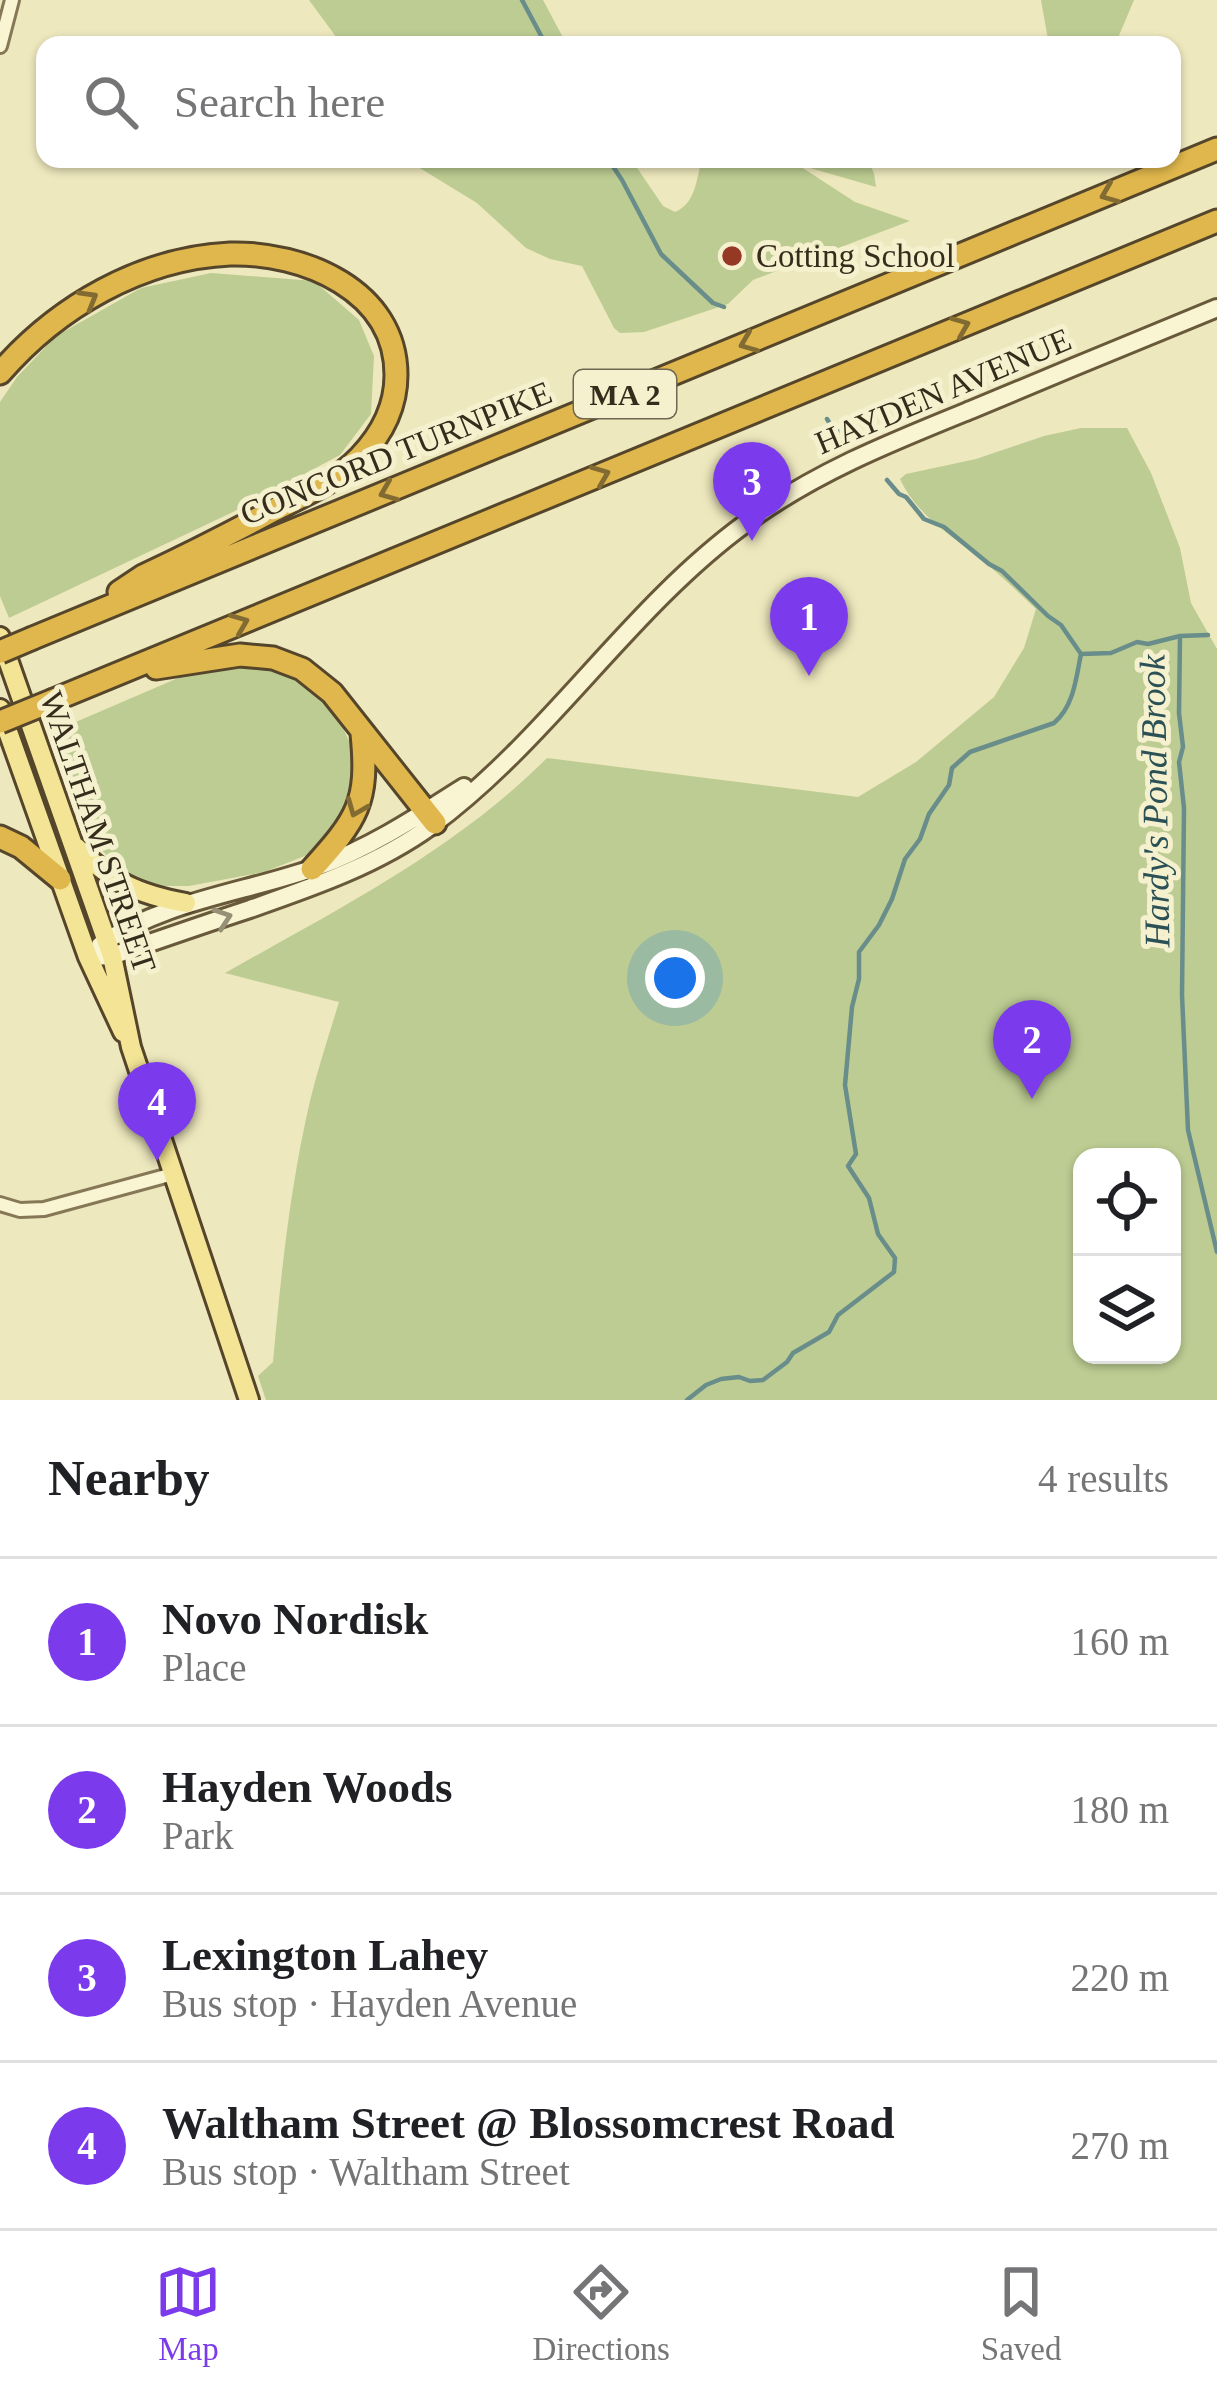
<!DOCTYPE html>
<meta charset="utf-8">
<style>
:root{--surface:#fff;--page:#f2f2f2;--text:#202124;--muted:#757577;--line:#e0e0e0;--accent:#7c3aed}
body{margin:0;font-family:Georgia,serif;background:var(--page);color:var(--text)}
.controls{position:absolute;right:36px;bottom:36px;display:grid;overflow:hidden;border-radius:24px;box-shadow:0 3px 9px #0004}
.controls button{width:108px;height:108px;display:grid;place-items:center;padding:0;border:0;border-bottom:3px solid var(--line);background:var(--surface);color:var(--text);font:60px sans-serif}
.you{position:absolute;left:675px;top:978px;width:42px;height:42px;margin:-30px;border:9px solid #fff;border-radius:50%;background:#1a73e8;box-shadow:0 0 0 18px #1a73e833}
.badge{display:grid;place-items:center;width:78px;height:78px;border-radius:50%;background:var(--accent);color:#fff;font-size:39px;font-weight:700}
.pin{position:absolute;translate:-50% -99px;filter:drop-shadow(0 3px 6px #0008)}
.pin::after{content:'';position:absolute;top:63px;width:42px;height:36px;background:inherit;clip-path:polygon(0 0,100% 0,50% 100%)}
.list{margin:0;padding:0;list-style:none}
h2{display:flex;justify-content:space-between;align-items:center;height:156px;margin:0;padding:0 48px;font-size:51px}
h2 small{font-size:39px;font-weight:400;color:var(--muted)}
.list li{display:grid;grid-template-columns:78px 1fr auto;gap:36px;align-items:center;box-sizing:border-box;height:168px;padding:0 48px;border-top:3px solid var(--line)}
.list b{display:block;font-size:45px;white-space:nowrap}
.list p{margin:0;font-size:39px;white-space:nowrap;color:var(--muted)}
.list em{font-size:39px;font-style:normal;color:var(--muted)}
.icon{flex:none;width:66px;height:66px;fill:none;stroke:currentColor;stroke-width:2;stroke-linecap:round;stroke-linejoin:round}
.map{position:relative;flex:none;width:1217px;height:1400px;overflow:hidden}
.search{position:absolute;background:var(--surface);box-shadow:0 3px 9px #0004;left:36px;right:36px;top:36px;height:132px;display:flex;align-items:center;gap:30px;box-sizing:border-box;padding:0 42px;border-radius:24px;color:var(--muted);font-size:45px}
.sheet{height:828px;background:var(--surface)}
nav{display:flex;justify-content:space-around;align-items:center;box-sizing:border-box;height:168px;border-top:3px solid var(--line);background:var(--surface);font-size:33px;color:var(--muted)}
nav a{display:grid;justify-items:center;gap:6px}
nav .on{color:var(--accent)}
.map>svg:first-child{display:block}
.green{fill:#bccc92;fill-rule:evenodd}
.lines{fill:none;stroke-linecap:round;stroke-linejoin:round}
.stream{stroke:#698d8a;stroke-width:4.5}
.street-casing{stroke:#867857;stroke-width:18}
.secondary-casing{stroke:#68593a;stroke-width:22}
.primary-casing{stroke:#54452b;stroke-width:24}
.highway-casing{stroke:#54452b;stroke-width:27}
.street{stroke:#f9f4d1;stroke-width:12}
.secondary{stroke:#f9f4d1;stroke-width:16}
.primary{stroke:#f3e595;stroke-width:18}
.highway{stroke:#e0b74c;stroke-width:21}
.highway-bridge-casing{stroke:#54452b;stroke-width:27;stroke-linecap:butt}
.highway-bridge{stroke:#e0b74c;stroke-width:21}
.oneway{stroke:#826b32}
.oneway2{stroke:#989076}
.poi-dot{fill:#963826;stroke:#f5f0ce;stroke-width:4.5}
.labels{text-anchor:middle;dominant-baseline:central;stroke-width:10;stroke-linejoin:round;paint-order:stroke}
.shield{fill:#f5f0ce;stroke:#6f6751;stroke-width:3}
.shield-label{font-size:30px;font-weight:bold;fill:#362c1c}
.poi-label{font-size:33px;fill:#362c1c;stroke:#f5f0ce;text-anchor:start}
.street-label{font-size:33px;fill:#362c1c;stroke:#f5f0ce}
.water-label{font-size:36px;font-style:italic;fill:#2b5156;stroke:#f5f0ce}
</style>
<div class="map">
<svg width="1217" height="1400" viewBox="0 0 1217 1400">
<rect width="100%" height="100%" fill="#eee8be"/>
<path class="green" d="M309 0H543L567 45H342Z
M1041 0H1134L1115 45H1049Z
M405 159H631L663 206 675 212C696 203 696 180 702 159H789L855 202 910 221 753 280 728 304 644 332 620 333 614 328 582 266 550 259 526 248 477 203Z
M800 159H867L874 173 876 187 810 168Z
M211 273 314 281 359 320 374 356 371 414 340 455 233 512 9 618 0 596V402L17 377 56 336 141 288Z
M1081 428H1127L1151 473 1180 548 1191 603 1217 649V1400H266L258 1376 273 1362C281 1274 290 1187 310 1101 318 1068 329 1035 339 1002L225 973C338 909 454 851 547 758L858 797 916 762 994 697 1024 648 1036 609C1018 592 999 574 980 558 950 535 916 514 900 479L906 474 976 459 1044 436ZM1082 1157H1172V1355H1082Z
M258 663 301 680 333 707 356 756 352 807 315 852 264 872 189 886H161L138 879 118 866 89 838 67 782 57 745 71 724 206 666Z"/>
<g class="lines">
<path class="stream" d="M522 0 546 45
M608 159 622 180 661 254 713 303 724 307
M827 419 832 427 843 434
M887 480 899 494 906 497 924 519 944 527 989 564 1002 571 1048 616 1061 625 1081 654 1111 653 1137 642 1148 644 1180 636 1179 713 1183 747 1179 762 1184 808 1182 995 1188 1130 1217 1252
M1180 636 1208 635
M687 1400 706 1385 721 1379 739 1377 750 1381 763 1380 787 1362 793 1353 829 1332 838 1315 894 1272 895 1258 878 1234 869 1198 848 1166 856 1154 845 1085 852 1007 859 979V952L879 925 892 899 905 859 920 839 929 814 949 785 952 768 970 752 1054 723C1074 706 1076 678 1081 654"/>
<defs>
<path id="street" d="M0 46 12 0
M0 1204 20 1210 44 1209 173 1174"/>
<path id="secondary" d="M100 945C165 900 244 893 317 867 370 848 417 817 464 787
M88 957 112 956C158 940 204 924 250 909 313 887 377 865 431 826 549 739 628 609 746 523 815 472 894 441 973 409 1054 375 1136 341 1217 308"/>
<path id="primary" d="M0 637 112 956 131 1047 249 1400
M0 709 88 957 123 1032
M76 847C113 882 136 894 186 903"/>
<path id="highway" d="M0 373C57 307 141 258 230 254 303 252 396 290 396 375 396 407 381 435 360 457 336 482 304 495 274 510 231 533 188 555 143 576L119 592
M33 638 1217 149
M156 668 240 655 273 658 302 669 332 693 435 823
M54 700 1217 221
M0 837 21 847 60 879
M312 869C357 819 369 803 362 734"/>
</defs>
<use href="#street" class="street-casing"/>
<use href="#secondary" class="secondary-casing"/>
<use href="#primary" class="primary-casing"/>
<use href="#highway" class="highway-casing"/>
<use href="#street" class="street"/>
<use href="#secondary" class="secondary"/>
<use href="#primary" class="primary"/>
<use href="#highway" class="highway"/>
<defs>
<path id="highway-bridge" d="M0 652 33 638
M0 722 54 700"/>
</defs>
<use href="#highway-bridge" class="highway-bridge-casing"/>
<use href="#highway-bridge" class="highway-bridge"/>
</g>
<defs><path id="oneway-chevron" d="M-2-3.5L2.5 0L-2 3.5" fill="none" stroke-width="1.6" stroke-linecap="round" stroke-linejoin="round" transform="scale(3)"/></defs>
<g class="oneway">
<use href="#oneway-chevron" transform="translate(1109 194) rotate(158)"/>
<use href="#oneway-chevron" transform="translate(89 299) rotate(-30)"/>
<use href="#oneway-chevron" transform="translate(961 326) rotate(-22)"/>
<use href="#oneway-chevron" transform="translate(748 343) rotate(158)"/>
<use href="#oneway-chevron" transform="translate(601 475) rotate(-22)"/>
<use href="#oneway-chevron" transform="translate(388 492) rotate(158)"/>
<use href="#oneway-chevron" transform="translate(240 623) rotate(-22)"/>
<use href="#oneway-chevron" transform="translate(356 808) rotate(112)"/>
</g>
<use class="oneway2" href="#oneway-chevron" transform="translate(223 918) rotate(-19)"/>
<circle class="poi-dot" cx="732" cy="256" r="12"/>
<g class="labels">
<rect class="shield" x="574" y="370" width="102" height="48" rx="9"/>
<g class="shield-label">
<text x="625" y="394">MA 2</text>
</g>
<g class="poi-label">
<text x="756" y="256">Cotting School</text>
</g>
<g class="street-label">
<text transform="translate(943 391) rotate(-23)">HAYDEN AVENUE</text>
<text transform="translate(396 453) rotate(-22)">CONCORD TURNPIKE</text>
<text transform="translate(98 832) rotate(71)">WALTHAM STREET</text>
</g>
<g class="water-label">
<text transform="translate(1155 801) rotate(-91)">Hardy's Pond Brook</text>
</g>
</g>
</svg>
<div class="controls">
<button><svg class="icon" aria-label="locate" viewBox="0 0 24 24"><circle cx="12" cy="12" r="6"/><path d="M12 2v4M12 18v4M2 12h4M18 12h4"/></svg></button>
<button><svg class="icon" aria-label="layers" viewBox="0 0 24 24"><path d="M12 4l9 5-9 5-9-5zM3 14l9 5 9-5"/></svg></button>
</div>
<div class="you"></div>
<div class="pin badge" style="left:809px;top:676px">1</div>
<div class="pin badge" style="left:1032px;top:1099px">2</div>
<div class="pin badge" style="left:752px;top:541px">3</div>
<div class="pin badge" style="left:157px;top:1161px">4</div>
<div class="search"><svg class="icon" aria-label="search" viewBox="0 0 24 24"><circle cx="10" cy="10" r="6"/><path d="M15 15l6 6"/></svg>Search here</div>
</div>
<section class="sheet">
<h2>Nearby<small>4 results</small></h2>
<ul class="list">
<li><span class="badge">1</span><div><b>Novo Nordisk</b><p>Place</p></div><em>160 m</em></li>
<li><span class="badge">2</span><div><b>Hayden Woods</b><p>Park</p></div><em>180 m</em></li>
<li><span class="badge">3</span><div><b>Lexington Lahey</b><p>Bus stop · Hayden Avenue</p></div><em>220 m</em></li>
<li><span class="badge">4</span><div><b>Waltham Street @ Blossomcrest Road</b><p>Bus stop · Waltham Street</p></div><em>270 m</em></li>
</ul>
</section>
<nav>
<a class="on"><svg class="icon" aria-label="map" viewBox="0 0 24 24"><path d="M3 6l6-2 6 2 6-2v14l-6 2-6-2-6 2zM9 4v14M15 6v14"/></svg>Map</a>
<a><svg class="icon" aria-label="directions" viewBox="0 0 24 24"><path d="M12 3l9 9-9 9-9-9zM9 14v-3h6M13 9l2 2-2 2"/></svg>Directions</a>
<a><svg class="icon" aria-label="saved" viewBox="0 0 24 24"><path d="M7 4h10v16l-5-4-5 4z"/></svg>Saved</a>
</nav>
